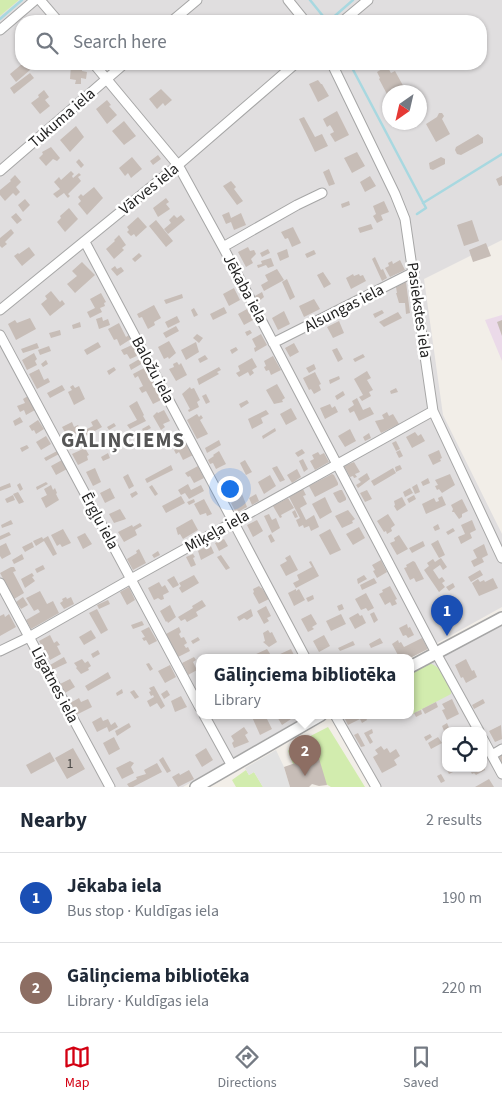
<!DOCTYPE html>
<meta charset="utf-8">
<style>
:root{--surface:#fff;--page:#f6f6f7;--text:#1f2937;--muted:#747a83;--line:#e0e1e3;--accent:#d30012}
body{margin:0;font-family:"Source Sans 3",sans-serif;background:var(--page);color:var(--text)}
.controls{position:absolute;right:15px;bottom:15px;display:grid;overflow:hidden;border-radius:10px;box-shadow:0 1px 4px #0004}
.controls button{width:45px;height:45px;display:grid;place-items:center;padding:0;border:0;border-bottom:1px solid var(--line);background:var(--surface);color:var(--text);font:25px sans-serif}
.compass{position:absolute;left:382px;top:85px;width:45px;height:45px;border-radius:50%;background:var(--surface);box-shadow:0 1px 4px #0004;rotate:214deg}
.you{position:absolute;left:229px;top:488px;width:18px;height:18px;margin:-12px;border:4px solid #fff;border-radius:50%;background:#1a73e8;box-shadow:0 0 0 8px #1a73e833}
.badge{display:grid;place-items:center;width:32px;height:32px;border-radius:50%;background:var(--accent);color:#fff;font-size:16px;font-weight:700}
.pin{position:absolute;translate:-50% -41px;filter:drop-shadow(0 1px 2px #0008)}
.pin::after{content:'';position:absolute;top:26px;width:18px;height:15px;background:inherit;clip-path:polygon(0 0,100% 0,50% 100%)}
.popup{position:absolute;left:196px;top:654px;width:218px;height:65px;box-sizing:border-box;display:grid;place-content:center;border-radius:10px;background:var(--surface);filter:drop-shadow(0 1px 4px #0005);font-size:16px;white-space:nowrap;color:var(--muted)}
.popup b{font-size:19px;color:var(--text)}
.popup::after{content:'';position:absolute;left:50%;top:100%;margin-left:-10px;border:10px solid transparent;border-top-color:var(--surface)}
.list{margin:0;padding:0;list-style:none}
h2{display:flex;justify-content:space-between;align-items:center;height:65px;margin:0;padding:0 20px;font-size:21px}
h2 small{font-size:16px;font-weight:400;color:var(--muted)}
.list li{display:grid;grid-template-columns:32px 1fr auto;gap:15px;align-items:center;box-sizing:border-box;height:90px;padding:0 20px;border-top:1px solid var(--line)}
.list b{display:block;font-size:19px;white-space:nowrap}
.list p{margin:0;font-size:16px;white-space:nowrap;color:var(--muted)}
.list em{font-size:16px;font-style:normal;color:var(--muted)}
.icon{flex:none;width:28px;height:28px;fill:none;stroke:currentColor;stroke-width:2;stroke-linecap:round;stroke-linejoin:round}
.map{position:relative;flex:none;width:502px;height:787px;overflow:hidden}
.search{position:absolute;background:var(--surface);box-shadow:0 1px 4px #0004;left:15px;right:15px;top:15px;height:55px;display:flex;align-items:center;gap:12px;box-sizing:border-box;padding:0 18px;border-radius:20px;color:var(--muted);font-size:19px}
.sheet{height:245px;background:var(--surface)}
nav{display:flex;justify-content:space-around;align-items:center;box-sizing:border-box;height:70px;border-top:1px solid var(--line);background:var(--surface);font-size:14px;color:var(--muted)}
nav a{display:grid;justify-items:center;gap:2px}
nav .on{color:var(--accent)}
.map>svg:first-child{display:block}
.residential{fill:#e0dedf;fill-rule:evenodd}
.industrial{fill:#ebdae9}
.grass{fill:#d2ecae}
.parking{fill:#e2e2e2}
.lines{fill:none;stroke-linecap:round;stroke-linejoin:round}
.stream{stroke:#a8d8e0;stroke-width:2.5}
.building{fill:#c7bdb7}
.minor-casing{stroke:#a6a6a6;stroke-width:11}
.tertiary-casing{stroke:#a6a6a6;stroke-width:14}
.minor{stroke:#fff;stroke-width:9}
.tertiary{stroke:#fff;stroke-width:11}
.labels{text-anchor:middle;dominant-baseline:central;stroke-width:5;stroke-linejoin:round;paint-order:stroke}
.number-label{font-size:14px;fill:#4b4947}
.street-label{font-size:16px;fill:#222;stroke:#fff}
.district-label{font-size:21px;font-weight:bold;letter-spacing:1px;fill:#555;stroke:#fff}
</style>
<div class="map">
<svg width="502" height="787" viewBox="0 0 502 787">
<rect width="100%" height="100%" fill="#f2eee8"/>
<path class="residential" d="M19 0H502V240L424 279 443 415 502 534V607L410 658 200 657V715H308L183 787H0V16ZM21 21H481V64H21ZM390 92H420V122H390Z
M502 625V787H380L341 715H410V674ZM446 731H483V768H446Z"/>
<path class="industrial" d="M502 315V361L485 320Z"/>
<path class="grass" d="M0 0H19L0 16Z
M426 663C438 662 453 683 451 694L405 718 404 715H410V673Z
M328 727 365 787H331L293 764 288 751 291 746Z
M246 770 249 775 254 772 263 787H236L232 780Z"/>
<path class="parking" d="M276 750 284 767 290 787H263L254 772 249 775 245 768Z"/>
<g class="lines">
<path class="stream" d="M310 0 327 21
M0 19 22 0
M329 21 353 0
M350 64 426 208 417 214
M423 203 502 154"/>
</g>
<path class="building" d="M22 64H25L30 70 16 82 10 74Z
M71 65 82 66V71L87 72 86 79 81 78V84H75L76 80 70 79Z
M387 66 391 73 395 71 406 91 389 92V98L379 79 380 78 377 72Z
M30 73 34 78 14 94 10 88Z
M318 80 321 84H322L329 96 318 102 309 84Z
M161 89 172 100 165 106 163 103 157 109 149 99Z
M44 90 49 97 45 100 50 106 40 114 31 103 39 97 38 95Z
M107 100 111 105 109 106 117 115 107 124 96 109Z
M337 111 349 135 335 142 330 134 334 132 332 128 330 125 327 127 323 119Z
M439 113H442L444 116 442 119 450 134 436 142 426 124 437 117Z
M304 117 315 137 322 134 328 146 315 152 299 119Z
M124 121 136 136 124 145 112 131Z
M76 126 84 137 70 152 60 140Z
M478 134 483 138V143L461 155 457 154 455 150 456 147Z
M51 147 60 158 57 161 53 159 46 166 39 158 43 154 42 152Z
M357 152 365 166 352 173 344 158Z
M158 155 161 159 153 165 150 161Z
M132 157 142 169 131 178 128 173 125 176 119 168Z
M441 157 445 159V164L433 170 430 169 429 163Z
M79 159 84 165 81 168 76 162Z
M329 169 335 184 329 186 323 172Z
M71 171 74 174 72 176 73 178 79 173 81 175 78 177 81 181 68 194 70 196 68 198 64 193 57 198 53 194 60 189 54 182 59 177 61 180Z
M15 175 21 182 16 187 20 192 16 196 13 193 5 201 0 195V190L11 181 10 180Z
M370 176 376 186 365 192 360 182Z
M502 176V185L499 186 496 179Z
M231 181 236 187 234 189 243 201 237 205 223 186Z
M94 187 103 198 87 215 78 204 81 201 78 197 81 194 83 196Z
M166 198 169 202 166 204 170 209 158 217 153 208Z
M25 199 30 205 23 212 18 205Z
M349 201 350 205 342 208 341 204Z
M384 201 389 212 381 215 383 220 377 223 373 216 376 214 373 206Z
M69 208 78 219 65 232 57 222 61 218 60 216Z
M229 212 231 218 241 213 246 225 234 230 231 222 226 224 222 215Z
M16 213 22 220 17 224 11 217Z
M174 215 177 218 181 215 185 220 168 234 164 229 171 223 169 220Z
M138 217 147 227 136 237 134 234 131 236 127 232 129 230 127 227Z
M156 220 173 241 166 247 149 226Z
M472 220 479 241 464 246 457 225Z
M371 224 373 229 360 233 358 228Z
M293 227 301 243 292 247 288 238 285 239 281 232Z
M11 229 14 233 5 242 7 244 2 248 0 246V238Z
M119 235 126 245 122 248 124 250 114 259 106 249 115 241 114 240Z
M486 243 491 256 473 262 469 250Z
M29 247 35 255 22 266 14 256 18 253 19 254Z
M248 247 250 251 254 250 256 254 251 259 253 263 246 267 238 252Z
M268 249 270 253 262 257 260 253Z
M287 249 289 257 280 261 277 253Z
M314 250 316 254 307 258 305 254Z
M139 253 142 256 135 262 132 259Z
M375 257 381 270 383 269 387 278 382 281 372 259Z
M271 258 274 266 268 268 266 265 258 268 257 265 262 264 261 261Z
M400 260 405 270 390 277 385 268 389 266 388 263 392 261 393 264Z
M82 262 95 275 75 293 67 284 77 276 72 271Z
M115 266 117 269 121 267 124 271 117 276 111 269Z
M277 269 284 280 264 291 261 285 268 281 265 275Z
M323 272 331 284 324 288 317 275Z
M353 274 354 276 359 274 360 276 363 275 366 281 351 289 346 278Z
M287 279 295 297 290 300 282 282Z
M406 282 410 313 406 314 405 303H399L396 293H397L396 287Z
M234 288 240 300 229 306 223 294Z
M51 291 60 302 62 300 65 304 50 316 41 304 47 299 45 296Z
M262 292 264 297 258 302 255 296Z
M101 293 106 302 104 303 105 306 100 308 102 312 90 318 87 312 95 308 90 299Z
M182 294 183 298 166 304 164 300Z
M314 299 320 309 304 317 299 306Z
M154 305 161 318 154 322 155 325 148 329 142 317 139 318 137 314Z
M224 307 227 313 213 320 210 314Z
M194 308 198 315 194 317 191 310Z
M247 309 253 320 244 325 238 314Z
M382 310 384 313 375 318 373 314Z
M284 311 290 324 278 330 272 318Z
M398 312 402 318 384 327 379 322Z
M177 316 180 322 168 328 165 322Z
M102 317 103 321 108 319 110 325 99 329 96 319Z
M30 318 36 329 16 340 8 324 15 320 17 323Z
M502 320V336L497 322Z
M339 321 344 333 333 338 327 327Z
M80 322 81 327 73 329 72 325Z
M119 323 126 337 129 335 131 339 120 346 117 339 114 340 108 329Z
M176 326 179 331 166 338 163 333Z
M60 330 61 335 51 338 49 333Z
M250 330 252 333 247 336 245 332Z
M197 334 203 338 199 343 193 338Z
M261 334 267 345 255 352 254 348 256 347 252 339Z
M169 341 176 353 169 359 168 357 164 359 158 347Z
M98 342 101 347 87 355 84 350Z
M196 342 199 352 186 360 181 350Z
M37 343 39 348 23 353 21 349Z
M294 343 299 352 290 357 285 348Z
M134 344 139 355 130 359 127 354 124 355 121 350Z
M49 346 51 351 40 355 38 350Z
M236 347 238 350 232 354 230 350Z
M337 348 343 359 338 362 332 350Z
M34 353 37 359 35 361 37 365 27 370 22 360Z
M363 354 365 357 355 362 353 359Z
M205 355 208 359 200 363 198 359Z
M273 356 281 370 271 375 269 370 266 371 264 367 266 366 264 361Z
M141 358 143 363 131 370 129 365Z
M252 358 257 367 252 370 254 373 250 376 248 372 239 377 236 373 240 371 238 366Z
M46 360 48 364 43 367 41 364Z
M177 362 179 365 181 363 187 375 176 381 169 369 174 367 173 364Z
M314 364 316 369 309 373 306 368Z
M114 367 116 370 109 375 107 371Z
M146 367 163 399 153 404 146 391 142 393 139 388 143 386 138 376 135 378 133 374Z
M219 367 221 370 217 372 219 374 199 385 197 379Z
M39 369 44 380 48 378 50 382 37 389 29 374Z
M367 371 371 378 367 380 373 390 369 392 371 396 362 401 359 397 363 395 354 379Z
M315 372 321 384 319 385 321 390 314 394 311 389 309 390 303 378Z
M339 376 340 379 330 384 329 380Z
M277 384 285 398 282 400 283 402 274 404 266 390Z
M62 385 65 390 50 398 47 393Z
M73 385 75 388 79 386 85 399 74 405 68 392 72 390 70 387Z
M190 387 191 389 194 388 200 400 197 402 199 407 189 412 188 410 190 409 182 394Z
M396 388 398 392 391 394 390 391Z
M343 391 345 395 337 400 335 396Z
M206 394 210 402 206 404 202 396Z
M28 396 35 410 26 415 24 410 20 412 17 406 25 403 23 399Z
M357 398 363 410 370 407 374 414 359 421 354 411 350 413 348 409 354 405 352 401Z
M247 400 249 403 241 408 239 404Z
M137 401 144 415 143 416 146 421 130 429 127 425 137 420 129 406Z
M330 404 332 408 335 406 338 412 325 419 320 408Z
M291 408 297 419 286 425 280 414Z
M164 410 170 421 163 424 165 427 161 430 153 416 157 412 158 413Z
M266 410 269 414 261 418 263 423 252 429 248 419Z
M387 412 389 416 393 414 399 424 381 433 375 421 384 419 382 415Z
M197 414 199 417 201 415 203 418 200 420 208 434 197 439 187 420Z
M20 417 23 422 15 426 13 421Z
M97 419 102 427 84 437 81 432 93 426 91 422Z
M38 420 44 429 36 434 34 430 32 431 29 426Z
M72 422 74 427 78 425 81 430 68 438 62 427Z
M114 423 116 426 109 430 107 427Z
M149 425 151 428 144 432 142 429Z
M275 428 276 431 263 439 262 436Z
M350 429 356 441 345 447 338 436Z
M415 432 418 436 421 434 425 441 412 448 406 437Z
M369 433 371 438 365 441 363 437Z
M46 436 51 444 41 450 36 442Z
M79 440 81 443 70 450 68 446Z
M219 440 221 445 207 453 205 448Z
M396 441 400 449 396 451 392 443Z
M187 444 193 455 183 460 179 452 176 454 174 450Z
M27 445 29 448 22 452 20 448Z
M85 448 89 455 87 456 88 460 78 465 72 454Z
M302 449 305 453 298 457 295 453Z
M400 450 403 456 399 458 396 452Z
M439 450 442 458 440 459 441 461 433 465 428 455Z
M57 451 59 454 46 461 44 458Z
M219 451 226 464 216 469 213 463 210 464 208 460 214 456 213 455Z
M318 452 320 455 324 453 329 462 315 470 310 461 314 459 312 455Z
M108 453 110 458 103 461 101 457Z
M303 459 308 469 304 472 299 461Z
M62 460 67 469 56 475 51 466Z
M245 460 252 472 246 475 240 463Z
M354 462 360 472 355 474 357 477 354 478 353 476 350 477 344 466Z
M171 465 173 470 147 483 145 479Z
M400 465 402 469 396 472 395 467Z
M198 466 204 478 194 483 190 476 188 477 185 473Z
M277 466 285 480 280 482 272 468Z
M95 468 101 482 93 486 86 472Z
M393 468 396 473 374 486 371 481Z
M297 469 301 477 292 483 287 475Z
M367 473 370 479 358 488 356 485 361 482 358 479Z
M128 474 134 486 129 489 123 477Z
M332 474 334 475 338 483V485L315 497 309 486Z
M450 474 455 485 442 493 439 489 437 490 435 486 438 485 435 480Z
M270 475 276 486 264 494 258 482Z
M428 478 430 483 423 486 421 482Z
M46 482 48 484 37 490 36 487Z
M10 483 11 487 0 491V487Z
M20 483 23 489 20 491 17 485Z
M188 484 191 490 201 485 204 491 189 499 185 493 181 495 178 490Z
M417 484 420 492 415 494 412 487Z
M51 485 53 490 55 488 57 493 56 494 59 500 46 508 41 498 47 495 44 489Z
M152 485 158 494 155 496 149 487Z
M110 488 115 498 105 503 100 493Z
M410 488 413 493 405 497 403 492Z
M303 489 306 495 303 496 307 504 300 508 306 520 314 515 319 527 311 531 309 526 304 528 303 525 299 527 296 520 300 518 289 497Z
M340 490H342L346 498V500L340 503 338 502 333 493Z
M367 490 372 499 365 502 360 493Z
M136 491 138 494 132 498 130 494Z
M18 492 24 502 19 504 13 494Z
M242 494 247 507 236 513 231 503 237 500 236 497Z
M256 494 259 501 252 505 249 498Z
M13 495 15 500 7 503 5 499Z
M414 495 416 499 409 503 407 499Z
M181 496 185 503 166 513 162 506Z
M442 496 446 505 426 514 422 504 434 498 436 502 439 501 438 498Z
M325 497 332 512 320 519 312 504Z
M402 497 406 505 397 511 394 506 395 505 394 501Z
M288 498 294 508 281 515 282 517 280 518 273 506Z
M194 499 195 502 189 505 187 502Z
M204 499 212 514 207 516 206 513 200 515 194 504Z
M462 499 468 511 462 514V517L459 519 454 512H452L453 509 451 505Z
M120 509 126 519 114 523 109 514Z
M295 510 298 517 295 518 292 512Z
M348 510 355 519 352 521 353 523 342 528 335 516Z
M269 514 272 520 276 518 280 528 272 533 264 516Z
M388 514 395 525 391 528 392 531 387 534 386 531 384 532 377 521Z
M192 519 198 530 183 539 180 534 178 535 176 528Z
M11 520 13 524 2 528 1 525Z
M257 520 263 531 253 537 247 525Z
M472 520 476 530 470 533 472 538 461 544 458 537 465 534 461 525Z
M140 523 142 526 135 530 137 535 124 542 118 532 132 525 133 527Z
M438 524 440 529 435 531 433 527Z
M359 527 365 538 353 545 346 534Z
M453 528 455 531 448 535 446 532Z
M63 529 71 543 62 547 60 544 57 546 51 535Z
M330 529 341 550 330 555 319 535Z
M9 532 11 535 0 540V536Z
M85 533 92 544 83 549 77 537Z
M271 534 275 541 271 543 268 536Z
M399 535 408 549 397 555 390 543 395 541 394 538Z
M48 536 57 554 53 556 44 541 36 546 33 541 42 537 43 539Z
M224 539 228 546 219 551 215 543Z
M438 540 445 555 439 558 431 544Z
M423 541 425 546 412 553 409 548Z
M32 542 34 547 25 552 22 547Z
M6 543 11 554 2 559 0 556V546Z
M210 544 214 553 201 560 198 551Z
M484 544 488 555 482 558 484 562 474 567 471 561 477 558 473 550Z
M139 549 146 563 133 570 127 559 137 553 136 551Z
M158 551 160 555 154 558 152 555Z
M22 554 24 559 14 564 12 560Z
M193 554 195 557 193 558 196 565 191 567 186 557Z
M221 555 230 568 226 570 217 557Z
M290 555 298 570 286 576 280 565 287 561 285 558Z
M441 558 447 567 443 570 440 565 433 570 439 579 442 577 445 581 442 583 445 587 439 592 424 570 429 566 427 563 433 559 435 562Z
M381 560 387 572 377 578 373 571 375 570 372 565Z
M311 561 319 576 296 588 293 583 299 580 297 575 312 567 309 562Z
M413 561 415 562 424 579 416 582 414 578 410 580 404 568 407 567 406 565Z
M43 565 45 569 37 573 35 569Z
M11 567H14L16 571 13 572 24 593 14 599 0 573Z
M480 570 483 575 471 582 468 577Z
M32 573 34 576 32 577 35 581 25 588 21 579Z
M194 575 199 583 182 593 179 588 181 586 179 583Z
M364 575 367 579 358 584 357 579Z
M174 576 179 585 173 588 167 580Z
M374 578 377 583 362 590 360 585Z
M493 578 498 588 479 596 472 583 478 579 480 582 484 580 485 582Z
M159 582 162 587 165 585 169 592 163 595 164 599 161 600 158 598 154 600 148 588Z
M453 583 455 587 449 591 446 587Z
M259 586 261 588H262L269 599 259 604 253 593 254 592 253 589Z
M390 586 397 599 395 600 397 604 392 606 390 602 385 605 379 594 383 592 382 590Z
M129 587 135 600 127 605 120 592Z
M296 589V591L299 589 305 600 294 606 288 593Z
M40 591 47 604 53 601 59 613 31 629 26 620 40 612 38 609 34 611 26 598Z
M366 593 374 608 368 611 366 608 361 610 355 599Z
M313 595 314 599 308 602 306 598Z
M23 597 28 605 21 609 16 602Z
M66 597 67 599 71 597 74 604 64 609 60 603 63 601 62 599Z
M108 600 110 604 99 609 97 605Z
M202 600 206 606 196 612 198 616 187 622 185 619 181 621 178 617 193 608 192 606Z
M342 604 344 609 339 611 337 606Z
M170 605 176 617 168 623 167 621 166 622 160 611Z
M266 606 271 616 267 618 269 621 264 624 257 611Z
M97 609 108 630 101 634 89 613Z
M251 609 253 616 247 620 244 618 239 621 237 617Z
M374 612 378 620 374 623 370 614Z
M358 613 360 616 362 615 366 623 355 629 349 618Z
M4 614 5 617 9 614 16 627 0 636V616Z
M311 614 317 624 312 627 314 629 308 632 301 619Z
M341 614 346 624 331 631 326 621Z
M142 621 144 625 133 629 131 625Z
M407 624 408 628 410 627 414 635 408 638 406 635 403 636 399 628Z
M149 627 157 641 149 645 146 640 144 641 142 638 145 637 141 631Z
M179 627 181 632 179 634 181 638 184 637 187 643 184 645 186 648 188 647 190 651 178 657 166 634Z
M91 630 96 638 84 645 79 637Z
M268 630 270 633 272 632 277 642 269 647 263 642 265 641 263 633Z
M50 635 54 643 57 641 60 645 57 646 61 654 50 660 39 641Z
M324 635 330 646 319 652 313 641Z
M198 637 200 640 193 644 191 641Z
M380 638 383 643 371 648 369 644Z
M422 638 428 649 410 658 399 657 392 644 398 640 399 643 401 642 404 647Z
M353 641 355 645 340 651 338 648Z
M267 649 272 657H248L254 654V655Z
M291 649 295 657H279L278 655Z
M98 650 100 654 93 658 91 654Z
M64 657 67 663 52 670 50 665Z
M194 657 196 660 193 662 197 670 188 675 182 663Z
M82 659 85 663 88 661 91 666 88 668 89 670 81 674 76 668 77 667 74 663Z
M466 659 472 671 474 670 477 677 466 683 463 677 461 678 455 665Z
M149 663 153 669 150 671 146 664Z
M170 665 176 677 165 683 158 671Z
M108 672 111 678 88 691 85 686Z
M70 679 75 687 65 693 60 684Z
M154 686 165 706 161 709 157 703 150 707 147 701 154 697 153 695 151 696 149 692 151 691 149 688Z
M122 689 123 693 117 696 116 693Z
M134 690 139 697 135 699 130 692Z
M167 690 170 695 164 699 161 694Z
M181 696 187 707 175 712 171 701Z
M79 698 81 702 88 699 92 707 76 715 70 703Z
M452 699 459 714 447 720 442 710 445 709 442 704Z
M483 699 485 703 474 709 472 705Z
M436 702 438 707 425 714 422 709Z
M421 710 422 714 416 717 414 713Z
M256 715H265L272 729 260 735 252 717Z
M276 715H289L291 719 282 725Z
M343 715H368L365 716 367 720 362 723 360 719 348 725Z
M101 717 103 721 108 719 111 725 115 722 118 727 109 732 107 727 97 732 92 722Z
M129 723 131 727 117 736 115 731Z
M447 723 450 730 444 731 442 726Z
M501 725 502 739 495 742 489 731Z
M244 727 248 733 245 735 249 742 234 748 232 743 234 741 231 736Z
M372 729 373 733 369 735 373 742 370 744 364 733Z
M358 733 365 746 361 747 354 735Z
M430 734 432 737 426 741 424 737Z
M114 737 120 749 109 755 103 743Z
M438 737 442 743 431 749 428 743Z
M381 746 384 750 387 748 390 753 396 749 400 756 394 760 397 765 382 773 373 757 378 754 375 750Z
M73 748 85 769 67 779 55 758Z
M206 748 213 760 202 767 195 755Z
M50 752 55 761 31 774 26 765Z
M502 753V766L497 756Z
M318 755 327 785 319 786 312 784 309 787H290L284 767Z
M163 757 171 771 167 773 159 760Z
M130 761 134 763 131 767 134 773 122 779 116 768Z
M157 763 162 772 133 787H129L127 784 137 779 136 777 146 774 144 770Z
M450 768H461L449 774 447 770Z
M473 768H485V770L476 775 474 773 472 774 470 770Z
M189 770 194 779 178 787 172 777 179 773 180 775Z
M441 774 445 781 441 783 437 776Z
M489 779 494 787H475Z"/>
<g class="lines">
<defs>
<path id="minor" d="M40 0 58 21
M288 0 305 21
M172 21 197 0
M343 21 368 0
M0 30 35 0
M94 64 178 165 223 247 436 653 479 731
M332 64 395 194 405 219 433 411 502 558
M0 171 124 64
M85 242 305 657
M223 247 297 205 322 193
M0 310 178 165 295 64
M0 335 200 708
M273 343 414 272
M0 583 110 787
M0 651 29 637 131 579 433 411
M204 715 232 766
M335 715 376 787
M483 739 502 774
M492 755 502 749"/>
<path id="tertiary" d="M410 667 502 618
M196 787 321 715"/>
</defs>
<use href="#minor" class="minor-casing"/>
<use href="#tertiary" class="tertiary-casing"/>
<use href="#minor" class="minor"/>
<use href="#tertiary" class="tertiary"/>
</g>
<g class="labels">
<g class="number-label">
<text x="70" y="764">1</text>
</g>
<g class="street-label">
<text transform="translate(62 118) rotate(-41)">Tukuma iela</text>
<text transform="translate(149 189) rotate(-39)">Vārves iela</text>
<text transform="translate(245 289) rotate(62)">Jēkaba iela</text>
<text transform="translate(344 308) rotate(-27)">Alsungas iela</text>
<text transform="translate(419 310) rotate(82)">Pasiekstes iela</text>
<text transform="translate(153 370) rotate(62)">Baložu iela</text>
<text transform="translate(100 521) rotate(62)">Ērgļu iela</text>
<text transform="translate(217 531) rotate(-29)">Miķeļa iela</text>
<text transform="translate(55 685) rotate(62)">Līgatnes iela</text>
</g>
<g class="district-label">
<text x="123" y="440">GĀLIŅCIEMS</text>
</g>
</g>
</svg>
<div class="controls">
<button><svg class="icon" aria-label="locate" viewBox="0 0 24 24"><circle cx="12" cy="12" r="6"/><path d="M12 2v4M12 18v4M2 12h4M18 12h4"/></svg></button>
</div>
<svg class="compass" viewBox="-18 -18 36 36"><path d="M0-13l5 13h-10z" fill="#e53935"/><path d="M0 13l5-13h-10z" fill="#747a83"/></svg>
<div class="you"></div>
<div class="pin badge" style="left:447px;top:636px;background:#1a4fb4">1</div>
<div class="pin badge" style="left:305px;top:776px;background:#8d6e63">2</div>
<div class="popup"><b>Gāliņciema bibliotēka</b>Library</div>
<div class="search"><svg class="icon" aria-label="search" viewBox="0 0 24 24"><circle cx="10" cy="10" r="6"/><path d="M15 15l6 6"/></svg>Search here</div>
</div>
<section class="sheet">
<h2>Nearby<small>2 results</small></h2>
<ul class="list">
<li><span class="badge" style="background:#1a4fb4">1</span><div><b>Jēkaba iela</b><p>Bus stop · Kuldīgas iela</p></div><em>190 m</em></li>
<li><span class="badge" style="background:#8d6e63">2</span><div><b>Gāliņciema bibliotēka</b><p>Library · Kuldīgas iela</p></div><em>220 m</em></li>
</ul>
</section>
<nav>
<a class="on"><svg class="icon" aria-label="map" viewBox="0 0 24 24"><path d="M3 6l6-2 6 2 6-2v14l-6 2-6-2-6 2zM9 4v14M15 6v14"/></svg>Map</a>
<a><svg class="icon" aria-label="directions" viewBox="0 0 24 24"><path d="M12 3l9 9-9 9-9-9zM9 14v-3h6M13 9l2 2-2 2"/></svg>Directions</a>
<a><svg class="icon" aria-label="saved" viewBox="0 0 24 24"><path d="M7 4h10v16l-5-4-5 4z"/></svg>Saved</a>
</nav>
